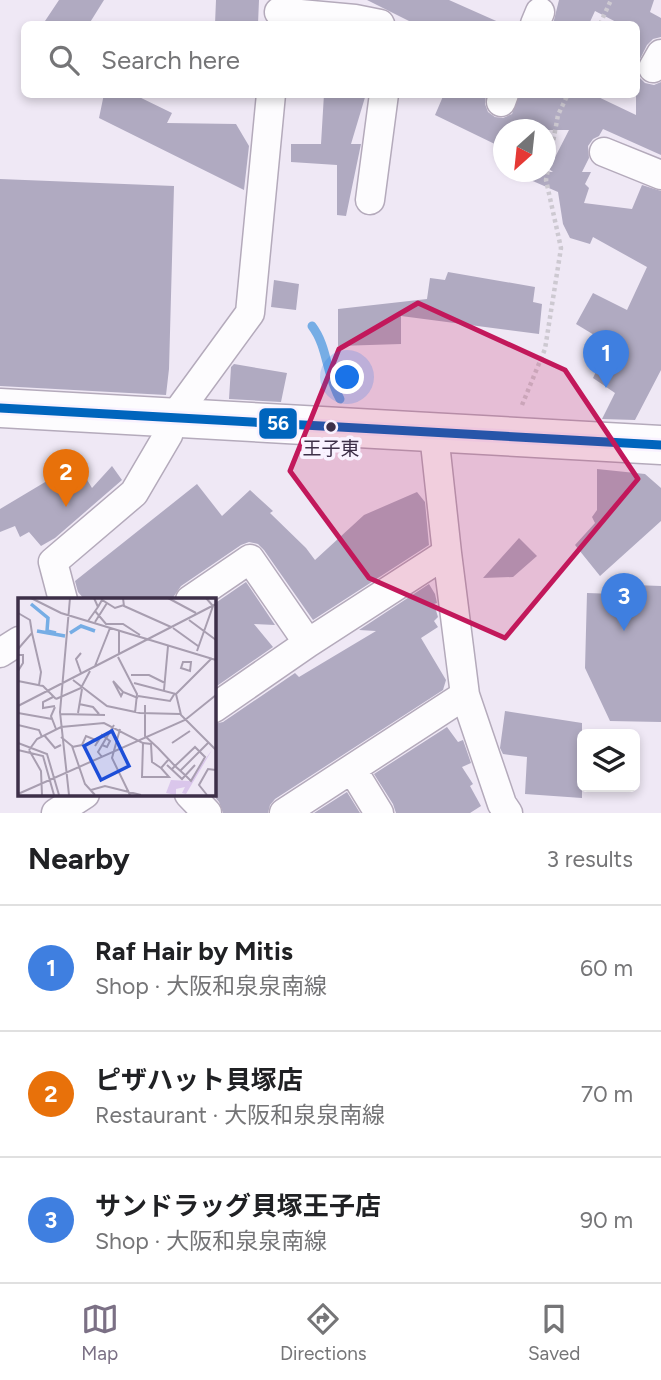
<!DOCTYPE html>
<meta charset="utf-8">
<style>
:root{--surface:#fff;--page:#f6f6f6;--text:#202124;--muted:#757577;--line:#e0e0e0;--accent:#7b7085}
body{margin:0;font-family:Figtree,"Noto Sans JP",sans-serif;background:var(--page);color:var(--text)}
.controls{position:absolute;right:21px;bottom:21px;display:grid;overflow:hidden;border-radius:10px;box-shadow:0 4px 10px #0003}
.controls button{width:63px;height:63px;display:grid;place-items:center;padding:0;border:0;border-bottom:2px solid var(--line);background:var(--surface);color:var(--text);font:35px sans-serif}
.compass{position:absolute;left:493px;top:119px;width:63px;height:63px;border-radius:50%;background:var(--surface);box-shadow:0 4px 10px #0003;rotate:207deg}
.you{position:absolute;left:348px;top:378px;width:24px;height:24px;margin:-18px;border:5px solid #fff;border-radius:50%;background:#1a73e8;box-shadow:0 0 0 10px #1a73e833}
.badge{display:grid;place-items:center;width:46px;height:46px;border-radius:50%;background:var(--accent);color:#fff;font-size:23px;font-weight:700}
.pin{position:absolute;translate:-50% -58px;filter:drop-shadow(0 2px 4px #0008)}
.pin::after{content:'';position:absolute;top:37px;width:24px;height:21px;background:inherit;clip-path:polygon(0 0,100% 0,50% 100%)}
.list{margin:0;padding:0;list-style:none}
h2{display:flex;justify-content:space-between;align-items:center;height:91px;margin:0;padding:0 28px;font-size:30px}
h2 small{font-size:23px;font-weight:400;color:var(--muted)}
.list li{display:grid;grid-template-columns:46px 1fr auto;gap:21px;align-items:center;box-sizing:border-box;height:126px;padding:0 28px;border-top:2px solid var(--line)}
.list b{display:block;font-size:26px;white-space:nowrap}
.list p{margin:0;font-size:23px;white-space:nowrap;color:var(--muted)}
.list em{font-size:23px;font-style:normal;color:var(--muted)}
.icon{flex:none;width:38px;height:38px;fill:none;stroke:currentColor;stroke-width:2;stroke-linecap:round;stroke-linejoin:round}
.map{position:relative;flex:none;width:661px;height:813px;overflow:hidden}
.search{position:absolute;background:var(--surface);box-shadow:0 4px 10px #0003;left:21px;right:21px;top:21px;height:77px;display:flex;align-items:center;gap:18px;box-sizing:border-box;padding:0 24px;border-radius:10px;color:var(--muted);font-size:26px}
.sheet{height:469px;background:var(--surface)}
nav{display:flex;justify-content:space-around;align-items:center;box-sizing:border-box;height:98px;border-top:2px solid var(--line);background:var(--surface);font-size:19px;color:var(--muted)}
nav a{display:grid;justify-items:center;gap:4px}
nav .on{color:var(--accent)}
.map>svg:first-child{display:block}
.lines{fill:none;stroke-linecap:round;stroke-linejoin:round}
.stream{stroke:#76ade5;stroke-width:9}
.building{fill:#b0aac1}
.street-casing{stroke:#b4aabb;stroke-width:31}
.primary-casing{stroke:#b4aabb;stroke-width:41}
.path{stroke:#cdc9d1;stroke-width:4.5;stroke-dasharray:3.5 3.5;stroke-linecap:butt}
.street{stroke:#fdfcfe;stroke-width:28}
.primary{stroke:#fdfcfe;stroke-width:38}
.bus-1-casing{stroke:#f9f2ff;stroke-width:14}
.bus-1{stroke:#0065bd;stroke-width:9}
.marked{fill:#c2185b;fill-opacity:0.2;stroke:#c2185b;stroke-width:5;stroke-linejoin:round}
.bus-dot{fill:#3d2f48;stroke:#f9f2ff;stroke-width:2.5}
.labels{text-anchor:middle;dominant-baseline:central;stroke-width:7;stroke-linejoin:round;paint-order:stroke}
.bus-label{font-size:19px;fill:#3d2f48;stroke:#f9f2ff}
.inset-river{fill:none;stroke:#76ade5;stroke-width:3.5}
.inset-road{fill:none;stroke:#a89eb0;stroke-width:2}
.view{fill:#1d4ed8;fill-opacity:0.15;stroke:#1d4ed8;stroke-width:3.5}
.inset-edge{fill:none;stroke:#3d2f48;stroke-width:3.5}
.line-badge{stroke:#f9f2ff;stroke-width:2.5}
.badge-label{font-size:19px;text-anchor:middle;font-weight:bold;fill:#fff}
</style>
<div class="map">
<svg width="661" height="813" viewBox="0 0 661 813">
<rect width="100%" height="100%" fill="#efe8f5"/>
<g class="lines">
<path class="stream" d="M312 326C328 347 326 375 340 399"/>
</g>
<path class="building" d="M59 0H104L89 24H43Z
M216 0H259L258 24H215Z
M367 0H449L503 24H415Z
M559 0H654L650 12 661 18V37L653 39 647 45 636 67V24H620L595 11 589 24H553Z
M636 69 639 77 645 83 654 85 661 82V155L603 129 599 136 593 139 588 146 589 158 582 172H591L585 184 589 188 584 203 632 209 642 185 661 191V370L635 420 602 419 615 393 593 378 609 344 576 324 593 293 627 310 647 267 593 237 590 244 570 238 563 224 558 192 512 172H553L549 169 569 130H503V148L435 115 444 94H486L485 104 488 112 495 117 503 118 512 114 520 94H592L636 115Z
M104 94H133L172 113 167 123 236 124 249 146 244 190 99 118Z
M324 94H366L351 144H361L346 216 337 215V165L291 162V144H321Z
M0 179 174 186 169 369 166 395 0 386Z
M448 272 535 287 533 302 542 304 539 334 401 316V344L338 346V309L427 299 430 278 445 280Z
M274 280 299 284 296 310 271 307Z
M234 364 287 373 281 402 229 399 231 367Z
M77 463 92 488 112 466 122 480 55 538 41 546 29 532 20 537 15 526 0 532V509Z
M597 469 645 474 661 488V521L600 576 575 545 595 523 592 517 597 510Z
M197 484 222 516 250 490 273 511 270 513 306 548 315 560 364 515 417 492 425 502 429 545 313 620 264 550 258 544 249 542 241 545 181 586 172 599H84L78 592 75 581Z
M519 538 537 556 513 577 483 578Z
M246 582 275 625 254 624 273 647 214 688V604Z
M429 584 435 594 437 603 434 604 438 617 434 621 438 627 421 638 446 680 443 690 275 799 270 805 268 813H223L219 802 214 796V724L223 722 295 673 299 677 376 631 359 630Z
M607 584 661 586V722L610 721 585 668 587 593 615 594Z
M505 711 582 723V798L525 794 527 757 503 754 500 748Z
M447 727 458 742 463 740 471 763 462 767 473 784 470 786 481 806 470 813H396L393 804 374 774Z
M347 792 360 813H314Z"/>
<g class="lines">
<defs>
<path id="street" d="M279 12 355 19 380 24
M535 24 540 12
M653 68 661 54
M501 102 504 94
M604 152 661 175
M370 200 384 94
M447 553 465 695 502 804 508 813
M63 600 53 562 134 493 168 435 174 417 250 313 271 94
M190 600 250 559 308 643
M0 653 19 641
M214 708 308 643 447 553 434 434
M352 769 379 813
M189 794 207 813
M56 813 85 794
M284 813 465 695"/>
<path id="primary" d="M0 408C220 419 441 434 661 445"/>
</defs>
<use href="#street" class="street-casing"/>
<use href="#primary" class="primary-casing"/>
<path class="path" d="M600 24 611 0
M522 405 545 349 561 248 546 180 558 115 568 94"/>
<use href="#street" class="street"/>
<use href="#primary" class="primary"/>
<defs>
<path id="bus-1" d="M0 408C220 419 441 434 661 445"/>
</defs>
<use href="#bus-1" class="bus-1-casing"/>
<use href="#bus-1" class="bus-1"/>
</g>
<path class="marked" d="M418 303 565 370 638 479 505 638 369 578 290 471 339 349Z"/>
<circle class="bus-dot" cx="331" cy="427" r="6"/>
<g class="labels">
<g class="bus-label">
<text x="331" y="448">王子東</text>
</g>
</g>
<g transform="translate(18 598)">
<rect width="198" height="198" fill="#efe8f5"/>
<path d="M194 152 168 196 164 195 167 189 158 191V197L148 195 153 182 171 183Z" fill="#dac6eb"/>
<path class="inset-river" d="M13 6 30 20 29 33 38 35M19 33 47 38M52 35 63 28 77 33"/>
<path class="inset-road" d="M13 0 43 15 198 62M105 0 106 8 153 29M150 0 178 15M80 9 84 2 97 10 106 7M77 13 88 26H105L122 37M0 15 12 22 14 35 0 51M171 22 198 42M70 23 80 9 76 0M77 24 89 5M155 30 180 48M14 35 23 74 21 87M179 53 195 8 188 0M101 55V33M0 57H5V65L0 73M100 59 119 96 117 115M165 64H173L172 73 163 70ZM77 68 92 30M63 75 58 61 63 55M113 77H131L147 85M55 82 89 108 122 115 162 116M0 83 25 88 38 101M95 83 105 94 120 100M95 83 103 98 105 94M116 85 158 96 163 117 198 152M146 92 150 48M158 96 194 60M120 98 152 103 157 95M35 99 25 104V110L37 108M38 101 63 90 72 73M61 106 75 109 81 116M127 107V138L128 139 140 150 157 168 167 177 173 183 187 159 177 149 157 168 153 172M0 108 198 6M37 109 33 118 38 131M0 115 34 121M60 115 64 91M42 116 87 117M0 127 21 132 24 139M102 131 94 160 112 197M26 137 37 150 43 147M43 139 54 148 67 186 77 197M0 145 29 156 41 197M125 145 133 146 134 164 143 170M154 145 172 133M77 148 84 137 92 143 89 149 84 147M54 149 64 147 68 138 80 143M0 152 25 158 36 197M11 152 19 141 43 129 86 125 125 145 124 179H151L143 170 151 161M11 152 23 173 24 197M84 159 80 154 96 127M149 167 164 181 177 167M162 173 191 144M73 192 87 188 123 197M0 196 167 122 198 97M51 197 42 114 52 0M189 197 181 187 190 171 198 172"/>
<path class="view" d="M94 133 111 168 83 182 66 148Z"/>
<rect width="198" height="198" class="inset-edge"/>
</g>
<rect class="line-badge" x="258" y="407" width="40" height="33" rx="7" fill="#0065bd"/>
<g class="badge-label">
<text x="278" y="430">56</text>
</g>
</svg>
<div class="controls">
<button><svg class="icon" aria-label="layers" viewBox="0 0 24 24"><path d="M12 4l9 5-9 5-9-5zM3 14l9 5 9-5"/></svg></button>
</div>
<svg class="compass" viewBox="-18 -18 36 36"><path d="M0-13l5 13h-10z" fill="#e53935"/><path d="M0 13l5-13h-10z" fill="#757577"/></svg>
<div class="you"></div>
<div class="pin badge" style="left:606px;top:388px;background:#3f7fe0">1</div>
<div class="pin badge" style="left:66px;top:507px;background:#e8710a">2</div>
<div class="pin badge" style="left:624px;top:631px;background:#3f7fe0">3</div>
<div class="search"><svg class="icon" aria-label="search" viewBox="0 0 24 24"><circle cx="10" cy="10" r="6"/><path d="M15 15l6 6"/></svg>Search here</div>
</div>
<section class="sheet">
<h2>Nearby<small>3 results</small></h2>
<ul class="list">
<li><span class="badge" style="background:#3f7fe0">1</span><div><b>Raf Hair by Mitis</b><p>Shop · 大阪和泉泉南線</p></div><em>60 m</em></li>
<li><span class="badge" style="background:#e8710a">2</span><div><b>ピザハット貝塚店</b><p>Restaurant · 大阪和泉泉南線</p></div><em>70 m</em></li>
<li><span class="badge" style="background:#3f7fe0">3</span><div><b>サンドラッグ貝塚王子店</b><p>Shop · 大阪和泉泉南線</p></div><em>90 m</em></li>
</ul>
</section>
<nav>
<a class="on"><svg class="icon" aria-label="map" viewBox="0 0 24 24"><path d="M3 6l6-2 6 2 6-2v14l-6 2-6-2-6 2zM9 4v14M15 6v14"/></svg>Map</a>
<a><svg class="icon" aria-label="directions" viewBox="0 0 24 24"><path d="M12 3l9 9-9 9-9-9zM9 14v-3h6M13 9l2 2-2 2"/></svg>Directions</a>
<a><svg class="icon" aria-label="saved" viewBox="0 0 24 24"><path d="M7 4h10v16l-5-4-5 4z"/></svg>Saved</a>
</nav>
